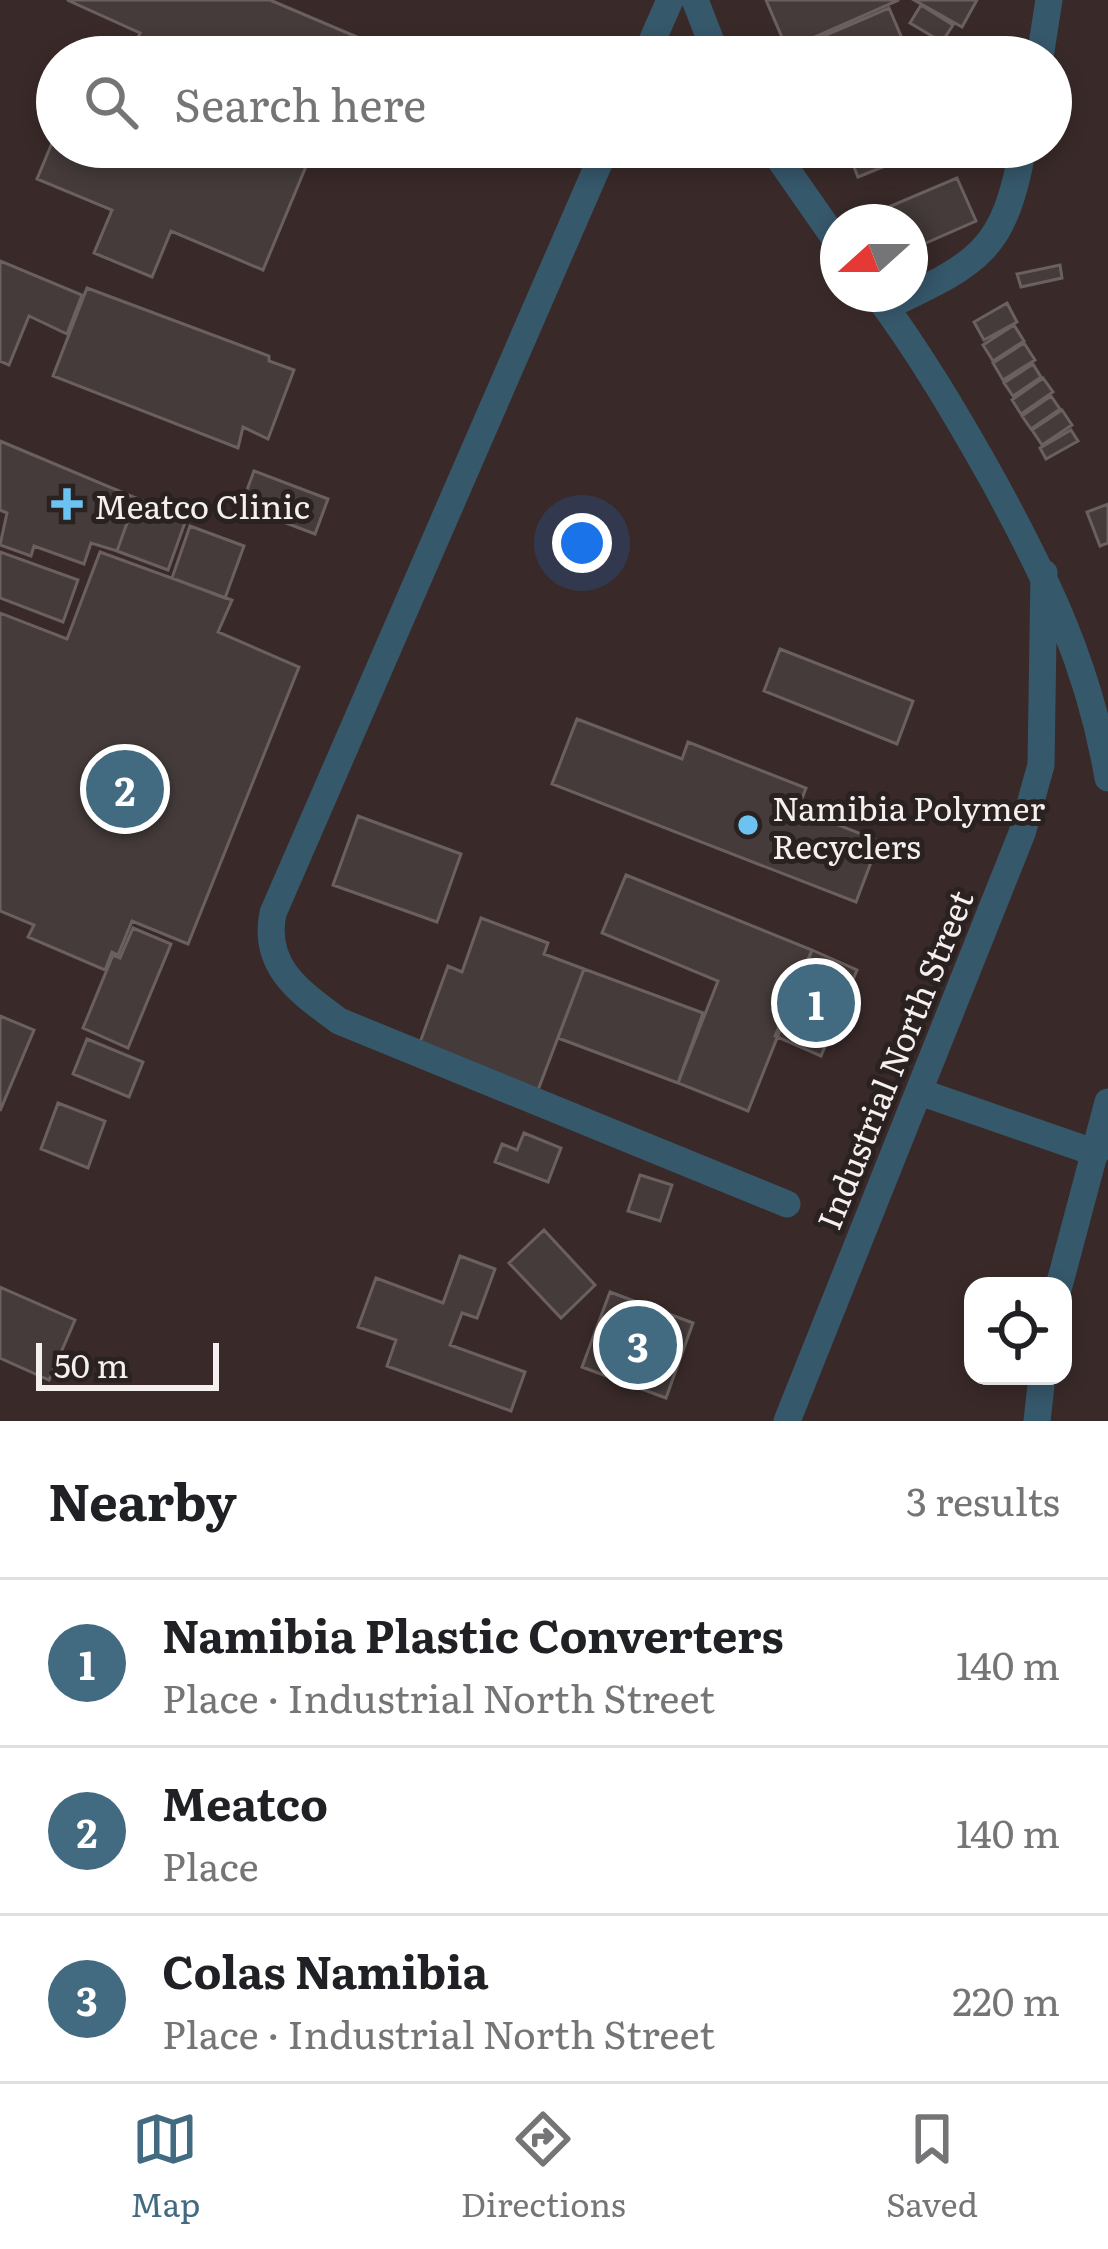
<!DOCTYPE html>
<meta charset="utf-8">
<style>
:root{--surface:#fff;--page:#f6f6f6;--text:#202124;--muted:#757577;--line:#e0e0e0;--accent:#426a81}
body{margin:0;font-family:Literata,serif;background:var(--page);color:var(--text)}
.controls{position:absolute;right:36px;bottom:36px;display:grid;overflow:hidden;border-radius:24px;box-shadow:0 6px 18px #0003}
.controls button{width:108px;height:108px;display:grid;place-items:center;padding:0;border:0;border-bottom:3px solid var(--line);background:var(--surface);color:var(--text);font:60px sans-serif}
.compass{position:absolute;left:820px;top:204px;width:108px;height:108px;border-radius:50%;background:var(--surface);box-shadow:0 6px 18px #0003;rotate:249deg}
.scale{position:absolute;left:36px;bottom:30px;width:183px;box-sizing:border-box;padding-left:12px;border:6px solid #f6efef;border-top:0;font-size:33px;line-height:42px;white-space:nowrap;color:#f6efef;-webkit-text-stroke:9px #2a2221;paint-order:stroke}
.you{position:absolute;left:582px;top:543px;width:42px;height:42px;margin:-30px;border:9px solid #fff;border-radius:50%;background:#1a73e8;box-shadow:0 0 0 18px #1a73e833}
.badge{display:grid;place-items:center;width:78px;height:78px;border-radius:50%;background:var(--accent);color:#fff;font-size:39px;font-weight:700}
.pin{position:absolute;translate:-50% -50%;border:6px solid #fff;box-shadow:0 3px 12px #0006}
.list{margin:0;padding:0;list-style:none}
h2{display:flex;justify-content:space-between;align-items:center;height:156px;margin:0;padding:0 48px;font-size:51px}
h2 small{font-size:39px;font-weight:400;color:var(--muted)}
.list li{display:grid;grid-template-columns:78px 1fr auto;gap:36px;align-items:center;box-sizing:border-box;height:168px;padding:0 48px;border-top:3px solid var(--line)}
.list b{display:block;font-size:45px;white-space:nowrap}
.list p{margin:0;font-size:39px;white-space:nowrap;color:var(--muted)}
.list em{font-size:39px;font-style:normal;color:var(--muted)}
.icon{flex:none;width:66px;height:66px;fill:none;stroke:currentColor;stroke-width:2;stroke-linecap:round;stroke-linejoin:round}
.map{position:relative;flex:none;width:1108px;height:1421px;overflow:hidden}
.search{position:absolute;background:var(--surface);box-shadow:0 6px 18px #0003;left:36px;right:36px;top:36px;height:132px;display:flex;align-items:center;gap:30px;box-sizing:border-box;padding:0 42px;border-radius:66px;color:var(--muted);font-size:45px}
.sheet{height:660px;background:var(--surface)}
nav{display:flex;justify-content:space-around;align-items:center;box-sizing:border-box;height:168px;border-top:3px solid var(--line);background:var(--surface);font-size:33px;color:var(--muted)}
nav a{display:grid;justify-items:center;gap:6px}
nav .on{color:var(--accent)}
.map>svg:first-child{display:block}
.built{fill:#392a29;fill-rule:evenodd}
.building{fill:#443b3a;stroke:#6b6060;stroke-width:3}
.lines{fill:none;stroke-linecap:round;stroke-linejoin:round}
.minor{stroke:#36586b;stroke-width:27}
.poi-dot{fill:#6cc3f2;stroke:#2a2221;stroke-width:4.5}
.labels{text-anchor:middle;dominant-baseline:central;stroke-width:10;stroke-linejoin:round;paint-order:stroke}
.poi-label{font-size:33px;fill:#f6efef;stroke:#2a2221;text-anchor:start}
.street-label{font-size:33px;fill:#f6efef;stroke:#2a2221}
</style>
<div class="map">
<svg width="1108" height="1421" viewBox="0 0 1108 1421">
<rect width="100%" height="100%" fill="#2a2221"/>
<path class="built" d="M0 0H1108V1421H0ZM57 57H1051V147H57ZM838 222H910V294H838ZM973 1286H1063V1376H973Z"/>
<path class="building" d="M67 0H270L404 57H129L140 33Z
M766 0H899L787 49Z
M914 0H977L962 27Z
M921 5 953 25 942 42 910 23Z
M889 8 910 57H828L819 38Z
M57 131V147H314L263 270 171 231 152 277 94 253 112 210 37 179Z
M846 147H932L858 177Z
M957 178 976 221 910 250V222H891L886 208Z
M0 261 82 295 67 334 29 316 9 365 0 361Z
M1060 265 1062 278 1021 287 1017 274Z
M87 288 269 356V361L294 370 268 439 243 427 238 448 53 376Z
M1007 303 1017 322 984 340 974 322Z
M1014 325 1024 341 993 361 983 345Z
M1024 343 1035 360 1003 380 993 363Z
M1033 364 1041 377 1013 396 1004 383Z
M1043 378 1053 392 1021 414 1012 400Z
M1051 396 1060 409 1031 429 1022 416Z
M1062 410 1072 425 1042 445 1032 430Z
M1071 430 1078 441 1046 459 1040 448Z
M0 441 136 498 117 551 91 543 84 564 34 546 31 556 0 545 7 513 0 510Z
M254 471 328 499 315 534 241 506Z
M136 498 187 517 168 570 117 551Z
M1108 504V543L1100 546 1087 512Z
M190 526 244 546 225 598 172 578Z
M0 552 78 580 63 622 0 598Z
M100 552 232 600 218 632 299 667 188 944 132 921 118 955 112 952 105 970 28 937 34 925 0 911V613L67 639Z
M780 649 913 701 897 744 764 691Z
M577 719 682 759 688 742 806 788 798 809 879 841 856 902 552 784Z
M358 816 461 854 437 922 333 885Z
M626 875 812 950 748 1111 678 1083 718 981 602 933Z
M481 918 548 943 544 954 584 969 538 1090 419 1045 448 966 462 972Z
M133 928 171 944 128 1048 83 1028 113 955 120 958Z
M812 950 857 970 821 1056 775 1036Z
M584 969 703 1013 678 1083 558 1038Z
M0 1016 34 1030 0 1111Z
M87 1039 143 1062 129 1097 73 1074Z
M58 1103 105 1121 88 1168 41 1149Z
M524 1133 561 1148 548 1182 495 1162 502 1144 517 1150Z
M640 1175 672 1185 660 1221 628 1211Z
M544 1230 595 1285 561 1318 509 1263Z
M460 1256 495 1269 477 1318 462 1313 450 1345 525 1372 511 1411 387 1366 396 1340 358 1327 376 1278 443 1303Z
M0 1287 75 1320 49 1380 0 1358Z
M610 1292 693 1323 666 1398 582 1367Z"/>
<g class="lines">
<path class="minor" d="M695 0 717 57
M645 57 670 0
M1040 57 1049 0
M606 147 273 913C262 967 300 992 339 1021L787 1204
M771 147 838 243
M876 294C920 353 957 416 993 480 1047 579 1089 665 1108 778
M886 307C978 263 1004 253 1023 147
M920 1092 1096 1153
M1059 1286 1108 1102
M787 1421 1022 833 1041 765 1044 573
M1037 1421 1042 1376"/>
</g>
<g class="poi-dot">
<path d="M61 486h12v12h12v12h-12v12h-12v-12h-12v-12h12z"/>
<circle cx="748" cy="825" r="12"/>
</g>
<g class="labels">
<g class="poi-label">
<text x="94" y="504">Meatco Clinic</text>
<text x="772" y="806">Namibia Polymer<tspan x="772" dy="38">Recyclers</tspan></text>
</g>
<g class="street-label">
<text transform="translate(893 1059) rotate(-68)">Industrial North Street</text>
</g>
</g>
</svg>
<div class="controls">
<button><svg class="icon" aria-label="locate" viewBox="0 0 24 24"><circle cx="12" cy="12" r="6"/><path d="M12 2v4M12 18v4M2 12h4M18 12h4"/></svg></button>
</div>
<svg class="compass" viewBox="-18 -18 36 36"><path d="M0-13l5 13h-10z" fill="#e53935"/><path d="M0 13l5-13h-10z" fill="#757577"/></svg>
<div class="scale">50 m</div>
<div class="you"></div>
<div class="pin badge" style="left:816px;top:1003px">1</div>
<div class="pin badge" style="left:125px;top:789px">2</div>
<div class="pin badge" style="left:638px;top:1345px">3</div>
<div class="search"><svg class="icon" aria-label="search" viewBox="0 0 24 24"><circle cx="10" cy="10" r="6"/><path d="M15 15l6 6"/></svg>Search here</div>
</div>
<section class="sheet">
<h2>Nearby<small>3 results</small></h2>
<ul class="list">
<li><span class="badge">1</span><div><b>Namibia Plastic Converters</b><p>Place · Industrial North Street</p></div><em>140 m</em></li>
<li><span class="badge">2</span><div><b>Meatco</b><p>Place</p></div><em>140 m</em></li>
<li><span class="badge">3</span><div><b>Colas Namibia</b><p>Place · Industrial North Street</p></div><em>220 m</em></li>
</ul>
</section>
<nav>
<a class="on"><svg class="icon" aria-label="map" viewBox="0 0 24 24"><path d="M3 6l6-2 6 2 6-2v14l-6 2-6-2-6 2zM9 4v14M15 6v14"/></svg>Map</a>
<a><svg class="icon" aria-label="directions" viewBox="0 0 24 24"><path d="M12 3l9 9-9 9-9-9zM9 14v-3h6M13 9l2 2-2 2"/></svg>Directions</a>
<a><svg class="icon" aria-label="saved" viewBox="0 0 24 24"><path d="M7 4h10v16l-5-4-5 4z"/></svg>Saved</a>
</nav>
